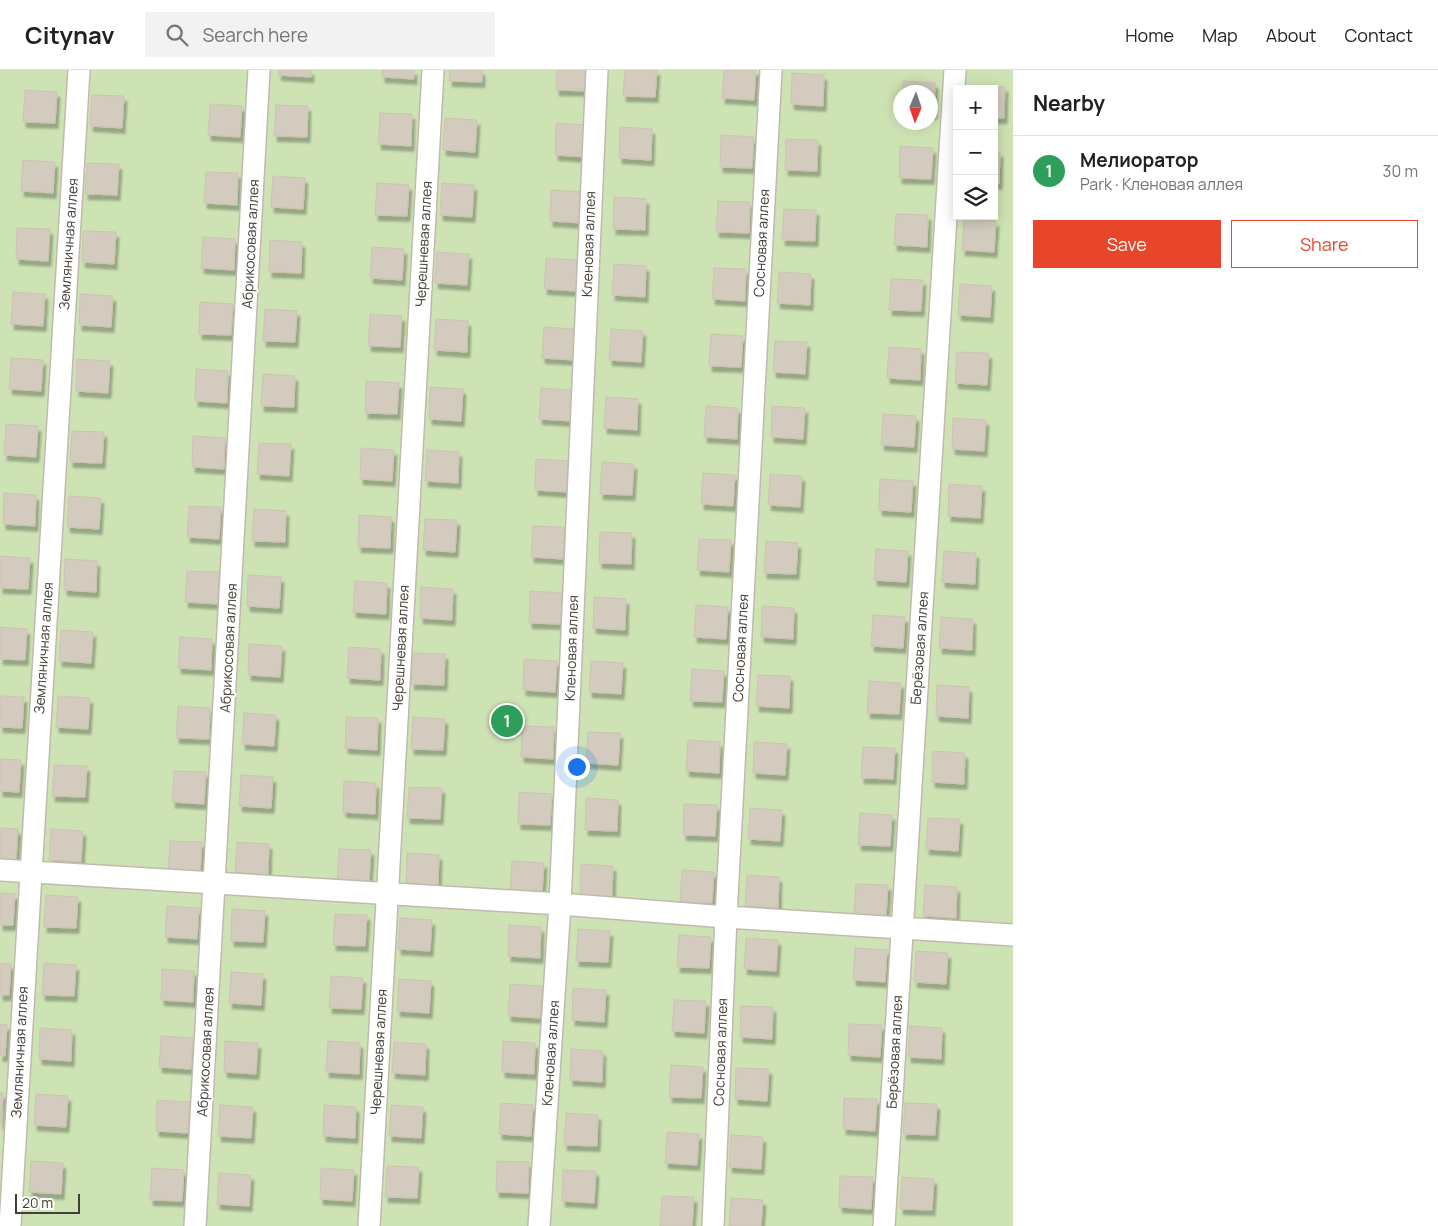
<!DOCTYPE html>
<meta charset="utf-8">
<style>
:root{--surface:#fff;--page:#f2f2f2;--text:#202124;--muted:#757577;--line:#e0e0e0;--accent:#e8462a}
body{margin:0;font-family:Manrope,sans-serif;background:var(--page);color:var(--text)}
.controls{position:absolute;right:15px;top:15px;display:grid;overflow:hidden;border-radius:0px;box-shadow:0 2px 12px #0003}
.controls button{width:45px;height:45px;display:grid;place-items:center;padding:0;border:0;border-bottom:1px solid var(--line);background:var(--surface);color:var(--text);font:25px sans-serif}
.compass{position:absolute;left:893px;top:15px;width:45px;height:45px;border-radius:50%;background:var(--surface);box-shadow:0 2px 12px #0003;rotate:182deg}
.scale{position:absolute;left:15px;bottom:12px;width:65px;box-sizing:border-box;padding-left:5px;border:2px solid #454037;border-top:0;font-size:14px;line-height:18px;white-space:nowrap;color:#454037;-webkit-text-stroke:4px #fff;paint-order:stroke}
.you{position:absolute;left:576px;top:696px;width:18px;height:18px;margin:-12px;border:4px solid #fff;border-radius:50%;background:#1a73e8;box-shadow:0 0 0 8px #1a73e833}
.badge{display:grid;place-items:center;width:32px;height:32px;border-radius:50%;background:var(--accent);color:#fff;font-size:16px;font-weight:700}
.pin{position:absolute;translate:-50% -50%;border:2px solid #fff;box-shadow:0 1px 5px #0006}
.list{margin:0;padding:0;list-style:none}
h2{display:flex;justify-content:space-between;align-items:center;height:65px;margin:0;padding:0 20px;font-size:21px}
h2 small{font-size:16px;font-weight:400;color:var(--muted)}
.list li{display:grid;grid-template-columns:32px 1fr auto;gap:15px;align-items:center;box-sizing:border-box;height:70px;padding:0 20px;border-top:1px solid var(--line)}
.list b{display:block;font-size:19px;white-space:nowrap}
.list p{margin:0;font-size:16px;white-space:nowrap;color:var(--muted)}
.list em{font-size:16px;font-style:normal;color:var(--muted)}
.actions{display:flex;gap:10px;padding:15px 20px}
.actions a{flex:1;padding:11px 0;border:1px solid var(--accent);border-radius:0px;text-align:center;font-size:18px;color:var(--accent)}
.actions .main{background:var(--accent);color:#fff}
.icon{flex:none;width:28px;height:28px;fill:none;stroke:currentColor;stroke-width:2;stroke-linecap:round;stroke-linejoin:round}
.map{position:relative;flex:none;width:1013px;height:1156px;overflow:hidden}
header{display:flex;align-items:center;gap:30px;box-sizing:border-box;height:70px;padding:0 25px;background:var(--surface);border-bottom:1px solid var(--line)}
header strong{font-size:24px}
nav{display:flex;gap:28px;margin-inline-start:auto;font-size:18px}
.search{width:350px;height:45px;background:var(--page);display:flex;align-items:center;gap:12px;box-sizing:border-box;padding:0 18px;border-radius:0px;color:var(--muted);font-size:19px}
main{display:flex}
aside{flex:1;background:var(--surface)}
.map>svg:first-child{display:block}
.green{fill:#cee3b4;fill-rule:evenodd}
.building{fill:#d3cbbe;stroke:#cdc3b2;filter:url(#shadow)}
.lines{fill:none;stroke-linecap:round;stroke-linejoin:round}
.street-casing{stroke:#c0baae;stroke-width:24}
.street{stroke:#fff;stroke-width:21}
.labels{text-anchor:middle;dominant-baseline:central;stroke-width:4;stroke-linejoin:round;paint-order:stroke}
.street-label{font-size:14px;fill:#454037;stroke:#fff}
</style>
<header>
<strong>Citynav</strong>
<div class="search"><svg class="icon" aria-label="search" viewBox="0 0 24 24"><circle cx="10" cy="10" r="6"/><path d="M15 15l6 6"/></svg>Search here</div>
<nav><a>Home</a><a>Map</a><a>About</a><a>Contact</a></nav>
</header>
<main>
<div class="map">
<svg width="1013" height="1156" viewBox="0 0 1013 1156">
<defs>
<filter id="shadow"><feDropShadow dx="3" dy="5.5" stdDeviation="1" flood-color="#0004"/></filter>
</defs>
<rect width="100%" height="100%" fill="#f2efe8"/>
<path class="green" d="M0 0H1013V1156H0ZM957 19H994V146H957ZM901 22H931V52H901Z"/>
<path class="building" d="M279 0H311V7L278 5Z
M382 0H414V9L382 7Z
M450 0H482V12L449 11Z
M557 0H589L588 21 556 20Z
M625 0H657L655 27 623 26Z
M724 0H756L754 30 722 28Z
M792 3 824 5 823 36 791 34Z
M903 11 935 13 934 44H931V22H903Z
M973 16 1005 17 1004 48H994V19H973Z
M25 20 57 22 55 53 23 52Z
M92 25 124 26 122 58 90 56Z
M210 34 242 36 240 67 208 65Z
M276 35 308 36 307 67 274 66Z
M380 43 412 44 411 76 378 74Z
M445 48 477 50 475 82 443 80Z
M556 53 588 55 587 87 555 85Z
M620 57 652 59 651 90 619 88Z
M721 65 754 67 752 98 720 97Z
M786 69 818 70 817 101 785 100Z
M900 76 933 78 931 109 899 108Z
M994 82H1000L999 114 994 113Z
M23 90 55 92 53 123 21 121Z
M87 93 119 94 117 125 85 124Z
M206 102 238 103 237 135 204 133Z
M273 106 305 108 303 139 271 137Z
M377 113 409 115 407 146 375 145Z
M442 113 474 115 472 147 440 145Z
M551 120 583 122 582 153 550 151Z
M614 127 646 129 645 160 613 159Z
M718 131 750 132 749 163 716 162Z
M784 139 816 140 815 171 782 170Z
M896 144 928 145 927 177 894 175Z
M964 149 996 151 994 182 962 180Z
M17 158 50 159 48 191 16 189Z
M83 161 116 162 114 194 82 192Z
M203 167 235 169 234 200 201 198Z
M270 170 302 172 301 203 269 202Z
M372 177 404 179 402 210 370 208Z
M437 182 469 184 467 215 435 213Z
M546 188 578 190 576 221 544 219Z
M614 194 646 196 645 227 612 225Z
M714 198 746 199 745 231 712 229Z
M779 202 811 204 810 235 777 233Z
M891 209 923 210 921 241 889 240Z
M960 214 992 216 990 247 958 245Z
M13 222 45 224 43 256 11 254Z
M80 224 113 226 111 257 79 255Z
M200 232 233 234 231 265 199 264Z
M265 239 297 241 295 272 263 271Z
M370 244 402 246 400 277 368 276Z
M436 249 468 251 467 282 434 280Z
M544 257 576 259 574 290 542 288Z
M611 259 643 261 641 292 609 290Z
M711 264 743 266 741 297 709 296Z
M775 271 807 272 805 304 773 302Z
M889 277 921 279 920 310 887 308Z
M957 282 989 283 987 315 955 313Z
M11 288 43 290 41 321 9 319Z
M77 289 110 291 108 323 76 321Z
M196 299 228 301 227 333 195 331Z
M263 304 295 306 294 337 261 336Z
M366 311 399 313 397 344 365 343Z
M430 317 463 319 461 351 429 349Z
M541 318 573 320 572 351 539 349Z
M606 327 638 329 637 360 604 358Z
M706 336 738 338 737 369 704 367Z
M772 336 805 338 803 369 771 367Z
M883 344 916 346 914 377 881 375Z
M953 348 986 350 984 381 952 379Z
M6 354 38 356 36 387 4 385Z
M72 361 104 362 102 393 70 392Z
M193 366 225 368 224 399 192 397Z
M259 373 291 374 289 406 257 404Z
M361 378 394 380 392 411 360 409Z
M427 380 459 382 458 413 425 411Z
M536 389 569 391 567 422 535 420Z
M602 392 634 394 632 425 600 424Z
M703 403 735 405 733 436 701 434Z
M770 404 802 406 800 437 768 435Z
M880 409 913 411 911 442 879 440Z
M949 414 982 416 980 448 948 446Z
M4 423 36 425 35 456 3 454Z
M69 426 101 428 99 459 67 457Z
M189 436 221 437 219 469 187 467Z
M254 439 286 441 285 472 252 471Z
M359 445 391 447 390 478 358 477Z
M425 449 457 450 455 482 423 480Z
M533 456 565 457 563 489 531 487Z
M600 462 632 463 631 494 599 493Z
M699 469 731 470 729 502 697 500Z
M766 471 798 473 796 504 764 503Z
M876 479 908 481 906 512 874 510Z
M944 481 976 483 975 514 942 512Z
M0 486 30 488 28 519 0 518Z
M65 489 97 491 96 522 64 520Z
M187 501 219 502 218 534 185 532Z
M248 505 281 507 279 538 247 536Z
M355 511 387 513 386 544 353 542Z
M421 517 453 519 452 550 420 548Z
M530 521 562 523 561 554 529 553Z
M594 527 626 529 625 560 593 558Z
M696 535 728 537 726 569 694 567Z
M762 536 794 538 793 569 761 567Z
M873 545 905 547 903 578 871 576Z
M941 547 973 549 972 580 939 578Z
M0 557 27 559 25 590 0 589Z
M61 560 93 562 91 593 59 591Z
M180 567 212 569 211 600 178 598Z
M249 574 282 576 280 607 248 605Z
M349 577 381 579 380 610 347 608Z
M413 583 445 584 444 615 411 614Z
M524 589 557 591 555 622 523 620Z
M591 591 623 593 621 624 589 622Z
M692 599 724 601 722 632 690 631Z
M758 605 790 606 789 638 756 636Z
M869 611 901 613 899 644 867 643Z
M937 615 969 617 968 648 936 646Z
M0 626 24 627 22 658 0 657Z
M58 626 90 628 88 659 56 657Z
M178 636 210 638 209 669 176 668Z
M244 643 276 645 274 676 242 674Z
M346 647 378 648 377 680 345 678Z
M413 647 445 649 443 680 411 679Z
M522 656 554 657 553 689 521 687Z
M588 662 620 663 618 695 586 693Z
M688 670 720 672 719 703 686 701Z
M754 672 787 674 785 705 753 703Z
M863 677 895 678 893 709 861 708Z
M933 681 965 683 964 714 932 712Z
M0 689 21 690 19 722 0 721Z
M54 695 87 696 85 727 52 726Z
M174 701 206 702 204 734 172 732Z
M241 705 273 707 271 738 239 736Z
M344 711 376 713 375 744 343 742Z
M409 717 442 718 440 749 407 748Z
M519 722 552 724 550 755 518 754Z
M586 728 618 730 617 761 585 760Z
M684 734 717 735 715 766 683 765Z
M750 738 782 740 780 771 748 769Z
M860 743 892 745 890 776 858 775Z
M928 748 960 749 958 781 926 779Z
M0 758 18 759 16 791 0 790Z
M51 759 83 761 81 792 49 790Z
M170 771 202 772 200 804 168 802Z
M237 772 269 774 268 805 235 803Z
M339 779 371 780 369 812 337 810Z
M407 783 439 785 438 816 406 814Z
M512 791 544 793 542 824 510 822Z
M581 794 613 796 612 827 580 826Z
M682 800 714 802 712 833 680 832Z
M747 805 779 807 778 838 745 836Z
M856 814 888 815 886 846 854 845Z
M925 815 957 817 956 848 923 846Z
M0 823 15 824 13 855H0Z
M46 825 78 827 76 858 44 857Z
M167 836 199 838 197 869 165 867Z
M232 839 265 841 263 872 231 871Z
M335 844 367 845 365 876 333 875Z
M400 848 432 850 430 881 398 879Z
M509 855 541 857 540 888 508 886Z
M578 859 610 861 608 892 576 891Z
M679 865 711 867 709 898 677 897Z
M746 868 778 870 776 901 744 899Z
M855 878 887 880 885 912 853 910Z
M916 881 948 883 946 914 914 912Z
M0 893 11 894 9 925H0Z
M44 893 76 895 74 926 42 925Z
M162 899 194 901 193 932 161 930Z
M231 902 263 904 261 935 229 933Z
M331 906 363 908 361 939 329 938Z
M399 909 431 911 429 943 397 941Z
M510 914 542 916 540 948 508 946Z
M573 918 606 920 604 952 572 950Z
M674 930 706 931 704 963 672 961Z
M741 936 773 937 772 969 740 967Z
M0 954 7 955 5 986H0Z
M849 954 882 955 880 987 848 985Z
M910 956 942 958 941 989 908 987Z
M40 958 72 960 71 991 39 989Z
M161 966 193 968 191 999 159 997Z
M225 971 258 973 256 1004 224 1002Z
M328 971 360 973 359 1004 326 1002Z
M503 971 535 973 534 1004 502 1002Z
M394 972 426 974 425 1005 392 1003Z
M571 979 603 981 602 1012 570 1010Z
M671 995 703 997 701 1028 669 1027Z
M736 998 769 999 767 1031 735 1029Z
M0 1023H3L1 1055 0 1054Z
M36 1024 68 1026 66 1057 34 1055Z
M844 1028 877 1029 875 1061 843 1059Z
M157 1030 190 1032 188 1063 156 1061Z
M501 1033 533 1035 531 1066 499 1064Z
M905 1033 937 1034 935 1065 903 1064Z
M220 1035 253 1037 251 1068 218 1066Z
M324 1035 356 1037 355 1068 323 1066Z
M391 1035 423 1037 421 1068 389 1066Z
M566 1043 598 1045 597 1076 564 1075Z
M667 1062 699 1064 697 1095 665 1093Z
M731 1065 763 1067 761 1099 729 1097Z
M31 1091 63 1093 61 1124 29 1122Z
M497 1091 529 1092 528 1123 496 1122Z
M387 1096 419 1097 417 1128 385 1127Z
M152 1098 184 1100 182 1131 150 1130Z
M321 1098 354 1100 352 1131 320 1129Z
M563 1100 596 1101 594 1133 562 1131Z
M219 1103 251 1105 249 1136 217 1134Z
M840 1106 873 1107 871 1139 839 1137Z
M902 1107 934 1109 932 1140 900 1139Z
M662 1126 694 1127 692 1156H660Z
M731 1128 763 1130 761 1156H729Z"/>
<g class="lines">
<defs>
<path id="street" d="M0 800 560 834 726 847 1013 865
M10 1156 79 0
M195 1156 259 0
M369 1156 433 0
M539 1156 560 834 597 0
M713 1156 726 847 771 0
M884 1156 955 0"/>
</defs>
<use href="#street" class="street-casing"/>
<use href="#street" class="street"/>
</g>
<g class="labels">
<g class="street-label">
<text transform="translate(761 173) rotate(-87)">Сосновая аллея</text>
<text transform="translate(68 174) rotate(-86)">Земляничная аллея</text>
<text transform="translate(250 174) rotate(-87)">Абрикосовая аллея</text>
<text transform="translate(423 174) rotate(-87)">Черешневая аллея</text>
<text transform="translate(588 174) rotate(-88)">Кленовая аллея</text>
<text transform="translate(43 578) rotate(-86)">Земляничная аллея</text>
<text transform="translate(228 578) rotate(-87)">Абрикосовая аллея</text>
<text transform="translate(400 578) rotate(-87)">Черешневая аллея</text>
<text transform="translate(571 578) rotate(-88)">Кленовая аллея</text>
<text transform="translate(740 578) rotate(-87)">Сосновая аллея</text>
<text transform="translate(919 578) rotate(-86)">Берёзовая аллея</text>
<text transform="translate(19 982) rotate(-87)">Земляничная аллея</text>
<text transform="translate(205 982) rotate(-87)">Абрикосовая аллея</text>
<text transform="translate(378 982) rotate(-87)">Черешневая аллея</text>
<text transform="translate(720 982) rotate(-88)">Сосновая аллея</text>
<text transform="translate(894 982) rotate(-87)">Берёзовая аллея</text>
<text transform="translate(550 983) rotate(-86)">Кленовая аллея</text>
</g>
</g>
</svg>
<div class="controls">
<button>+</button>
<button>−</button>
<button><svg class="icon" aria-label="layers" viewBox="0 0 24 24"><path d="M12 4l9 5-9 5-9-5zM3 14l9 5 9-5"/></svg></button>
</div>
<svg class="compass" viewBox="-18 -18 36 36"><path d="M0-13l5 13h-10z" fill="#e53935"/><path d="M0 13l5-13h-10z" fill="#757577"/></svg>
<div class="scale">20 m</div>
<div class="you"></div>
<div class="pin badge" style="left:507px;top:651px;background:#2e9e5b">1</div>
</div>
<aside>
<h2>Nearby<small></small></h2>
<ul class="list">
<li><span class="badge" style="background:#2e9e5b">1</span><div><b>Мелиоратор</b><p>Park · Кленовая аллея</p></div><em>30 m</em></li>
</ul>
<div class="actions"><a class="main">Save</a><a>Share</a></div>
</aside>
</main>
